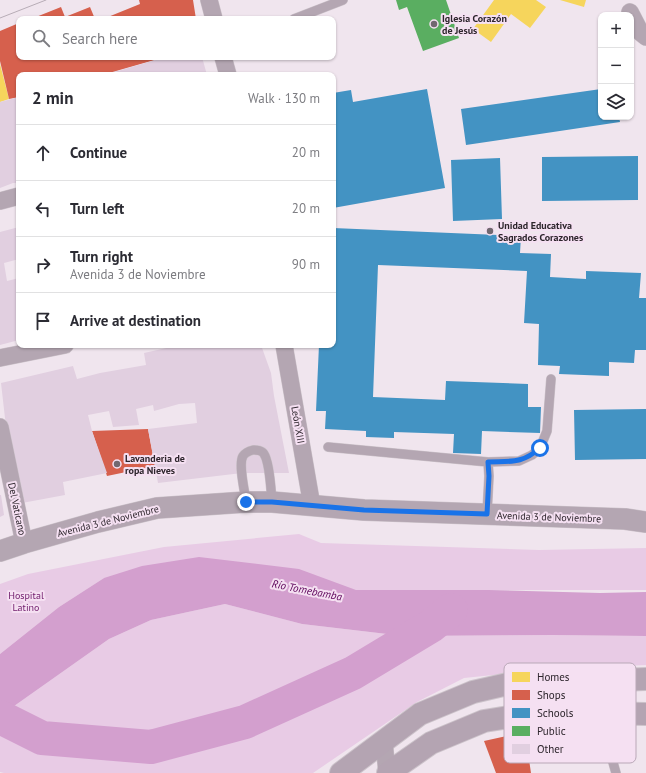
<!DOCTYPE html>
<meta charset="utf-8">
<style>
:root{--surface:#fff;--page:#f2f2f3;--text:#2b2b33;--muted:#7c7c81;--line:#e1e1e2}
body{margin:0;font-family:"PT Sans",sans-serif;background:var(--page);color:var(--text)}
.controls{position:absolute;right:12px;top:12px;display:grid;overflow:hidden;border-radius:8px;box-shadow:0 1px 3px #0004}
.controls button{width:36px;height:36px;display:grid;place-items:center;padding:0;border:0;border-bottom:1px solid var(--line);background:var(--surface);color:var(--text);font:20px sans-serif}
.stop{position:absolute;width:12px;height:12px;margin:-9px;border:3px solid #1a73e8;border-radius:50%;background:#fff}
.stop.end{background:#1a73e8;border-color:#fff;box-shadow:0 1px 4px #0008}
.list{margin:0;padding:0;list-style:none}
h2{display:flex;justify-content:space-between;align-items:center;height:52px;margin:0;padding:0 16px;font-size:17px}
h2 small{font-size:13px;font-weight:400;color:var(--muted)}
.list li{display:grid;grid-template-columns:26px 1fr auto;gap:12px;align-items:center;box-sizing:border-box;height:56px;padding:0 16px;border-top:1px solid var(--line)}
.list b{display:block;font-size:15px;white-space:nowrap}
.list p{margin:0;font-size:13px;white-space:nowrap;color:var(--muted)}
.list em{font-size:13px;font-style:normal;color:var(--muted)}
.icon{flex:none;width:22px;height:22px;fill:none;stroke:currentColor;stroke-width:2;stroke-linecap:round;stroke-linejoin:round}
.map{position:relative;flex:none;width:646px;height:773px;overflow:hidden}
.search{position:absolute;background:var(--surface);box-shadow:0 1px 3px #0004;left:16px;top:16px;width:320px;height:44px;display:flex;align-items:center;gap:10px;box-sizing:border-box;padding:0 14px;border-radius:8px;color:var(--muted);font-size:15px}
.panel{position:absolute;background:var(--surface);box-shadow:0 1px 3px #0004;left:16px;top:72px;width:320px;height:276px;border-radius:8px}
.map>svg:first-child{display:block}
.green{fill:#e8cbe5}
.water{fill:#d39fce}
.homes{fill:#f6d55c}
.shops{fill:#d6604d}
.schools{fill:#4393c3}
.public{fill:#5aae61}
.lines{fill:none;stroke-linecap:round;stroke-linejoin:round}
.river{stroke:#d39fce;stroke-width:34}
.building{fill:#e1cfe0}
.service-casing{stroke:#ccc3ca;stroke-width:10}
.minor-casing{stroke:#ccc3ca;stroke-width:18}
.tertiary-casing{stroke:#ccc3ca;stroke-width:22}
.secondary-casing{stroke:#ccc3ca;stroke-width:24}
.service{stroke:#b4a6b2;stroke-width:9}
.minor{stroke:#b4a6b2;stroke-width:17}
.tertiary{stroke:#b4a6b2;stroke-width:21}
.secondary{stroke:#b4a4b2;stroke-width:22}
.tram{stroke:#b7acb6;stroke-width:1}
.route{stroke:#1a73e8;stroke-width:5}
.poi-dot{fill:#716870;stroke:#f5e0f2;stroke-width:1.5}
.labels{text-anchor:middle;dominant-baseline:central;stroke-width:4;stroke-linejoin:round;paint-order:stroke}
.poi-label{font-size:10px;font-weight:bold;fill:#2d252c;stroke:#f5e0f2;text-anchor:start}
.street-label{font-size:10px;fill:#2d252c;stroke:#f5e0f2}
.park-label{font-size:10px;fill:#6f1b6b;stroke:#f5e0f2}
.water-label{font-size:11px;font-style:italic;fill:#5b0058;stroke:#f5e0f2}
.key{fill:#f5e0f2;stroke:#b9a8b7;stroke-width:1}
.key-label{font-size:11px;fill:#2d252c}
</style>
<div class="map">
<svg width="646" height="773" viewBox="0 0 646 773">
<rect width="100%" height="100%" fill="#f0e5ee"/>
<path class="green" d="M299 534 321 543 539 550 646 548V590H356L104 578 59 607 0 654V584L28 574 164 547Z
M225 604 302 624 404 636 552 635 646 636V665L551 669 464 678 417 702 313 773H4L0 772V716L109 639 151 620Z"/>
<path class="water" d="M199 557 299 569 356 590H489L600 593 646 592V636L552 635 404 636 302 624 225 604 151 620 109 639 0 716V654L59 607 104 578 142 566Z"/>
<path class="homes" d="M494 0H536L546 7 530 28 511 14 491 42 473 29Z
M560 0H586L584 7Z
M0 64 9 99 0 102Z"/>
<path class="shops" d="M139 0H193L196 19H103L140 4Z
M61 7 65 17 90 7 95 19H31Z
M19 23V57H165L102 75H19V97L9 99 0 61V31Z
M148 429 155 466 107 476 92 431Z
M525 732 531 773H496L484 741Z"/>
<path class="schools" d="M427 89 445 188 333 208V93L351 90 353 102Z
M601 89V117H619L620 122 466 145 461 109Z
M638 156V200L542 201V157Z
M500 158 502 219 453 221 451 160Z
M333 228 521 236 520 253 551 254 550 277 586 279V271L641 273 639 298H646V350H635L634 363 609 362V376L559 374 560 366 538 365 539 324 524 323 527 271 378 265 373 397 445 400 446 381 528 384V407H541L540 433 482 431 481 454 453 453 454 434 394 432V438L366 437V431L325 429 326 411H316L319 345H333Z
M646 409V459L575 460 574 410Z"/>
<path class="public" d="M396 0H446L459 38 423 51 407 7 399 10Z"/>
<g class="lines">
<path class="river" d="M0 717 42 738 151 747 245 722 353 673 431 626 451 610"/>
</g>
<path class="building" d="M166 57H202L207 75H104Z
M19 97V183H13L0 188V102Z
M19 227V259L4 263 7 281 19 278V340L0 345V232Z
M180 345H261L271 373 274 396 289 473H242L158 483 148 429 197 423 195 403 179 404 154 411 153 405 136 409 139 425 113 427 109 411 88 415 92 431 107 473 63 482 65 495 22 503 11 451 5 418 1 383 73 366 77 379 100 373 146 365 144 353Z
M0 495H1L4 515 0 517Z"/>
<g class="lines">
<defs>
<path id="service" d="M294 19 343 0
M328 447 488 462 489 476 487 514
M488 462 519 461 532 455 540 448 547 431 551 379
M246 502C245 492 238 464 243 456 245 453 249 451 253 450 257 450 262 450 264 454 270 463 271 491 272 502
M599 713 616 773"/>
<path id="minor" d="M209 0 214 19
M630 12 641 33 646 37
M223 57 228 75
M0 201 19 196
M284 345 312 506
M0 358 65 345
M0 427 24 543
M384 741 387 773"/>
<path id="tertiary" d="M0 551 24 543 98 522 157 508 246 502H272L364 510 625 519 646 522"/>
<path id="secondary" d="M341 773 420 714 473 692 508 684 646 679
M388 773 431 743 484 721 528 714 599 713 646 714"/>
</defs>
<use href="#service" class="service-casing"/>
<use href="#minor" class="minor-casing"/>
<use href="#tertiary" class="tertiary-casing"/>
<use href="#secondary" class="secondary-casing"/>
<use href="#service" class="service"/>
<use href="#minor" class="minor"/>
<use href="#tertiary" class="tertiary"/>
<use href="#secondary" class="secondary"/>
<path class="tram" d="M0 18 46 0"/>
</g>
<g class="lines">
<path class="route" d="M246 502H272L364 510 487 514 489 476 488 462C511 461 522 464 540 448"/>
</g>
<g class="poi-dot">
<circle cx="434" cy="24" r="4"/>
<circle cx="490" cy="231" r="4"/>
<circle cx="117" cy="464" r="4"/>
</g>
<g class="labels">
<g class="poi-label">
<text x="442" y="18">Iglesia Corazón<tspan x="442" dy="12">de Jesús</tspan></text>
<text x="498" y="225">Unidad Educativa<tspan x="498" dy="12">Sagrados Corazones</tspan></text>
<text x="125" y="458">Lavanderia de<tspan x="125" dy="12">ropa Nieves</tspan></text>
</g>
<g class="street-label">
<text transform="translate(298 425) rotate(80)">León XIII</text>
<text transform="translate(17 509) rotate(78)">Del Vaticano</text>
<text transform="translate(549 517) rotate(2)">Avenida 3 de Noviembre</text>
<text transform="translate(108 521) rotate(-14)">Avenida 3 de Noviembre</text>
</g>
<g class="park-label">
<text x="26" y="595">Hospital<tspan x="26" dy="12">Latino</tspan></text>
</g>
<g class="water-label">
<text transform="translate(307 590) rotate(11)">Río Tomebamba</text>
</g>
</g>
<rect x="504" y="663" width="132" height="100" rx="6" class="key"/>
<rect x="512" y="672" width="18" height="10" fill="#f6d55c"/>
<rect x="512" y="690" width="18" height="10" fill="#d6604d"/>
<rect x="512" y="708" width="18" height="10" fill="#4393c3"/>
<rect x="512" y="726" width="18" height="10" fill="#5aae61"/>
<rect x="512" y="744" width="18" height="10" fill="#e1cfe0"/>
<g class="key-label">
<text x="537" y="681">Homes</text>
<text x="537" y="699">Shops</text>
<text x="537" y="717">Schools</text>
<text x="537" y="735">Public</text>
<text x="537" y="753">Other</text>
</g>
</svg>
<div class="controls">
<button>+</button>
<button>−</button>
<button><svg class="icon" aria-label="layers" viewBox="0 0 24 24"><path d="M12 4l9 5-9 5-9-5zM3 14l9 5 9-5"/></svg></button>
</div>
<div class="stop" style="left:540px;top:448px"></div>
<div class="stop end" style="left:246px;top:502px"></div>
<div class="search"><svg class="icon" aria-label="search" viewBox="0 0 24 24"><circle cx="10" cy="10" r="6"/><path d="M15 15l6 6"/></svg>Search here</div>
<section class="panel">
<h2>2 min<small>Walk · 130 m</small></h2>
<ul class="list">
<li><svg class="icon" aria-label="ahead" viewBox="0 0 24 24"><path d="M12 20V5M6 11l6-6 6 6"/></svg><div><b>Continue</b></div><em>20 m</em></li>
<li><svg class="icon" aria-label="left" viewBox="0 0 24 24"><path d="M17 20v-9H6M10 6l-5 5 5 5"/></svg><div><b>Turn left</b></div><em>20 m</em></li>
<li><svg class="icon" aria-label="right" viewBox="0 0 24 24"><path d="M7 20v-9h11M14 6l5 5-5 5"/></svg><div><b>Turn right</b><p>Avenida 3 de Noviembre</p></div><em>90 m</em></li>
<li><svg class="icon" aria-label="arrive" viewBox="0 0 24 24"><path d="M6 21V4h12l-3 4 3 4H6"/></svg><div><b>Arrive at destination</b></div></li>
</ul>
</section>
</div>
